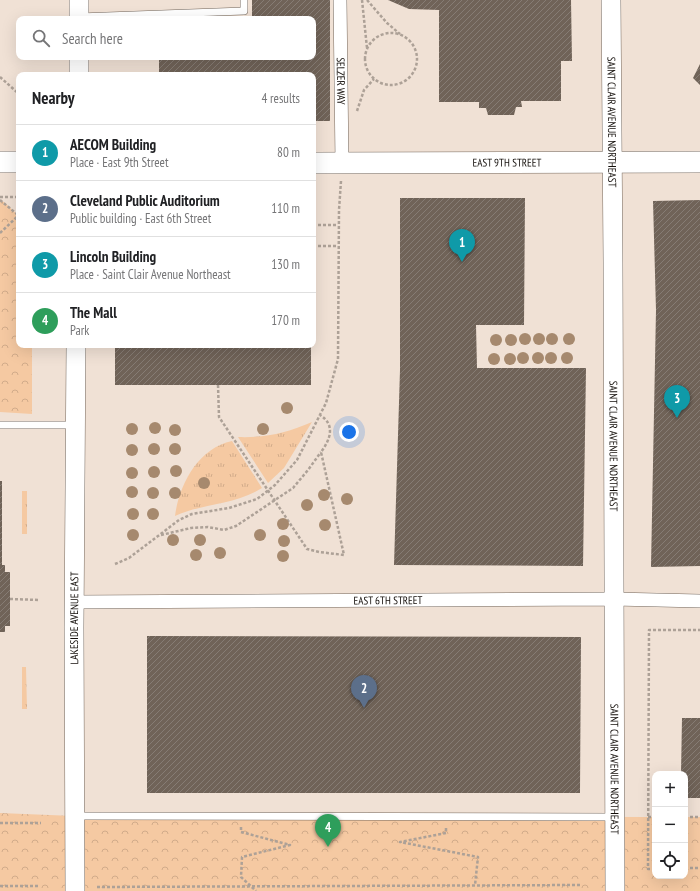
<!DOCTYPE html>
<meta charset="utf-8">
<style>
:root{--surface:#fff;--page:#f6f6f6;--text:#202124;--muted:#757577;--line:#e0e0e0;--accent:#327b80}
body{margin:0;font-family:"PT Sans Narrow",sans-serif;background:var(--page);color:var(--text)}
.controls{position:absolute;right:12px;bottom:12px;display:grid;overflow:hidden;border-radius:8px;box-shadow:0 4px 16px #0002}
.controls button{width:36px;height:36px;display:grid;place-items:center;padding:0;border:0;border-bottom:1px solid var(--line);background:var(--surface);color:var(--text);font:20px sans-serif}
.you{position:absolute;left:349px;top:432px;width:14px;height:14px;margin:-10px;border:3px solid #fff;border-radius:50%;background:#1a73e8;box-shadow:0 0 0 6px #1a73e833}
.badge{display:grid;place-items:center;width:26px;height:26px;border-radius:50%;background:var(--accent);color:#fff;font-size:13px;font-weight:700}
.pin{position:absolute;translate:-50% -33px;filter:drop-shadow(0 1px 2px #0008)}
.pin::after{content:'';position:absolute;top:21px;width:14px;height:12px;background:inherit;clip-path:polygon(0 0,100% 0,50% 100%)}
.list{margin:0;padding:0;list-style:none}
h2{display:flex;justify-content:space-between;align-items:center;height:52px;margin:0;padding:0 16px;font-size:17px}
h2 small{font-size:13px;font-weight:400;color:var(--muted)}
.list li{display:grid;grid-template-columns:26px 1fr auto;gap:12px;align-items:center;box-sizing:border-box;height:56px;padding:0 16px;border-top:1px solid var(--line)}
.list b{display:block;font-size:15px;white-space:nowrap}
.list p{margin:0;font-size:13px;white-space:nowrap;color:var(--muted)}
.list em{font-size:13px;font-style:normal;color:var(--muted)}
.icon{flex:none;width:22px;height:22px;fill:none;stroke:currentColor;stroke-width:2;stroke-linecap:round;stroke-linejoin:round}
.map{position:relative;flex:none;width:700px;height:891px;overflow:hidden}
.search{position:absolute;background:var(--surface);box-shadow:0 4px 16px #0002;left:16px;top:16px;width:300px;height:44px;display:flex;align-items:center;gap:10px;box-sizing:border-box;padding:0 14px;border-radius:8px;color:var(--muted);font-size:15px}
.panel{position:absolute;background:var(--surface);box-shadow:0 4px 16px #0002;left:16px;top:72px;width:300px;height:276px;border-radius:8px}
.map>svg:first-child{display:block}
.grass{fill:url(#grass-tufts)}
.park{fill:url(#park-crowns)}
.building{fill:url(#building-hatch)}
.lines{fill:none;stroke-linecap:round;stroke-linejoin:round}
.lane-casing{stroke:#74675c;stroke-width:8}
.street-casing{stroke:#74675c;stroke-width:14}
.secondary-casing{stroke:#74675c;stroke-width:20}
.primary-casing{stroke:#74675c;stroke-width:22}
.path{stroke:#ada197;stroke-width:2.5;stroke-dasharray:3 2;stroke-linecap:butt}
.lane{stroke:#fff;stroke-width:7}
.street{stroke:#fff;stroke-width:13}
.secondary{stroke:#fff;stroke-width:19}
.primary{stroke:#fff;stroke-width:21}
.tree{fill:#a6896e}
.labels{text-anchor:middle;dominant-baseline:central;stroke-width:3.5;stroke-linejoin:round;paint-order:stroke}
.street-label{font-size:11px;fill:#120d09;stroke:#f0e1d5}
</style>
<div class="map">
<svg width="700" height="891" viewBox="0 0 700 891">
<defs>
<pattern id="grass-tufts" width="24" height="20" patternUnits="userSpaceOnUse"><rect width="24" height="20" fill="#f5c9a2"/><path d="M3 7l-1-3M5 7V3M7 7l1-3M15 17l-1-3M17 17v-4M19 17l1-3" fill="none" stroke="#d1ab8a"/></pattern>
<pattern id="park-crowns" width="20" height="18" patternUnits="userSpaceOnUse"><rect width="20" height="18" fill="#f5c9a2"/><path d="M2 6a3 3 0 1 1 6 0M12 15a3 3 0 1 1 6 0" fill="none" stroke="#d1ab8a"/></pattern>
<pattern id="building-hatch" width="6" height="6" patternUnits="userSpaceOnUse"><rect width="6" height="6" fill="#706358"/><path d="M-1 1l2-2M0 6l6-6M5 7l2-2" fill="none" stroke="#867c74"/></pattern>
</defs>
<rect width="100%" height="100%" fill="#f0e1d5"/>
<path class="grass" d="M312 422 284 468 268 483 238 437C265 438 287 433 312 422Z
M232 441 262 488C235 505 203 503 175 516 179 485 198 448 232 441Z
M22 491H27V534H22Z
M22 667H26L27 709H22Z"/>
<path class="park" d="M0 201 4 202 19 216V345H32V414L0 412Z
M0 813 74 816 655 817V876H685V817H700V891H0Z"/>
<path class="building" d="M252 0H330V121H313V75H159V57H313V19H252Z
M388 0H571L572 61H561V101H521L522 107H516L514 115H488L486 108H479V102H439V10L409 9Z
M700 64V85L693 78Z
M400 198H525L524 325H476L477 368H586L583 566 394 565 400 370Z
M700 200V566L651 567 656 310 653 201Z
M115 345H311V385H115Z
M0 481H2V565H5V572H10V626H5V632H0Z
M147 636 581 637 580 793H147Z
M682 718H700V798H685V774H681Z"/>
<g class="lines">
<defs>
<path id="lane" d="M79 17 244 11V0
M0 425H74
M76 816 613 817"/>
<g id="street">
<path id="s1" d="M340 0 342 163"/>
<path id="s2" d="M75 602 614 599 700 601"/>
</g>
<g id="secondary">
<path d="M79 0V19"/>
<path id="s3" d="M611 0 613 262 615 891"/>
<path d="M79 57V75"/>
<path id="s4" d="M75 891 74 628 76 345"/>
</g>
<g id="primary">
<path d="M0 162H19"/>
<path id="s5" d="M313 163 700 162"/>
</g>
</defs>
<use href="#lane" class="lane-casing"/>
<use href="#street" class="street-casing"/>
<use href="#secondary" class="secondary-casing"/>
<use href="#primary" class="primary-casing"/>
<path class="path" d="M362 0 367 48
M367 0 387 23 400 34
M365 59a26 26 0 1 1 52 0a26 26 0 1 1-52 0Z
M0 77 19 94
M357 111 364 90 374 79
M0 197H19
M0 200 18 215
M313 225H338
M0 233 19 215
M313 246H338
M218 385 219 417 307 549 319 552 344 555 321 452C330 440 336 425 320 415
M161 535 191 528 208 527 224 530 236 526 293 488 308 470 321 452
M115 564 129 558 179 520 192 514 229 508 257 499 275 485 297 460 326 403 338 359 339 210 341 181
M10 599 40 600
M648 817H655
M685 817H700
M0 823H41
M241 827V832L290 845 242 857 241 877 256 891
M446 828V833L400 842 478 857 475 885
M685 868H700
M655 869H648L649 630H700
M0 886H40
M97 887 582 885"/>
<use href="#lane" class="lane"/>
<use href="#street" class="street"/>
<use href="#secondary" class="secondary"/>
<use href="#primary" class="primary"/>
</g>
<g class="tree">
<circle cx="525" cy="339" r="6"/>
<circle cx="539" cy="339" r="6"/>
<circle cx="552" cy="339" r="6"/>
<circle cx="569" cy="339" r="6"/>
<circle cx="496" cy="340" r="6"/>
<circle cx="511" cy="340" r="6"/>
<circle cx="523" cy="358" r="6"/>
<circle cx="538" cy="358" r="6"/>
<circle cx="551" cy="358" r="6"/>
<circle cx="567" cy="358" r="6"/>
<circle cx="494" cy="359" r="6"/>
<circle cx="510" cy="359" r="6"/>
<circle cx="287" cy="408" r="6"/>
<circle cx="155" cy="428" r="6"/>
<circle cx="132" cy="429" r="6"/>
<circle cx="263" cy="429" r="6"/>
<circle cx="175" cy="430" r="6"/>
<circle cx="154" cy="449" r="6"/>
<circle cx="175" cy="449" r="6"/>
<circle cx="132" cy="450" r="6"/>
<circle cx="176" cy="471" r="6"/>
<circle cx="154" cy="472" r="6"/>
<circle cx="132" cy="473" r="6"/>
<circle cx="204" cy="483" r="6"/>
<circle cx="132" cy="492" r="6"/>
<circle cx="153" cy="493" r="6"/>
<circle cx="175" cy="493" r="6"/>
<circle cx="324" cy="495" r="6"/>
<circle cx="347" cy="499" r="6"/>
<circle cx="307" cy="505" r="6"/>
<circle cx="133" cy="514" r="6"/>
<circle cx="153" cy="514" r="6"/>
<circle cx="283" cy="524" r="6"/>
<circle cx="325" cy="525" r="6"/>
<circle cx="133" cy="535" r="6"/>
<circle cx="260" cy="535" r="6"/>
<circle cx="173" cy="540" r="6"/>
<circle cx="200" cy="540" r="6"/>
<circle cx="284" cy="541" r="6"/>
<circle cx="220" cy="553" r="6"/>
<circle cx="196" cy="555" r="6"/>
<circle cx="283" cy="556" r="6"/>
</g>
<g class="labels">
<g class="street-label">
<text stroke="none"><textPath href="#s1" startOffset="81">SELZER WAY</textPath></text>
<text stroke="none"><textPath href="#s3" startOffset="122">SAINT CLAIR AVENUE NORTHEAST</textPath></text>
<text stroke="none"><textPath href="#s5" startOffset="194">EAST 9TH STREET</textPath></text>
<text stroke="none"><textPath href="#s3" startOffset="446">SAINT CLAIR AVENUE NORTHEAST</textPath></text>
<text stroke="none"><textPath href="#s2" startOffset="313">EAST 6TH STREET</textPath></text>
<text stroke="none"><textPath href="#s4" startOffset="273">LAKESIDE AVENUE EAST</textPath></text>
<text stroke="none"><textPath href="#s3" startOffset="769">SAINT CLAIR AVENUE NORTHEAST</textPath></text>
</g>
</g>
</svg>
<div class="controls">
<button>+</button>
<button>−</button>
<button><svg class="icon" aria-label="locate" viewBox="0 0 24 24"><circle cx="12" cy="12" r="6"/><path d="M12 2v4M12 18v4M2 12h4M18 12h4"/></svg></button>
</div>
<div class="you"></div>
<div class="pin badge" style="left:462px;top:262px;background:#0f9aa8">1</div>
<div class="pin badge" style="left:364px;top:708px;background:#5c6f8a">2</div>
<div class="pin badge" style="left:677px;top:418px;background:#0f9aa8">3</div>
<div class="pin badge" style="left:328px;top:847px;background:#2e9e5b">4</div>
<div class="search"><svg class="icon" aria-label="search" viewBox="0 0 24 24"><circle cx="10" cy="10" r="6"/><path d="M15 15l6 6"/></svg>Search here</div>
<section class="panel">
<h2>Nearby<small>4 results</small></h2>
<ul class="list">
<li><span class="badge" style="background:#0f9aa8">1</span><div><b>AECOM Building</b><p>Place · East 9th Street</p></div><em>80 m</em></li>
<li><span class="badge" style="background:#5c6f8a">2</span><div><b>Cleveland Public Auditorium</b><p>Public building · East 6th Street</p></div><em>110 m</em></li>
<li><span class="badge" style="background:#0f9aa8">3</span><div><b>Lincoln Building</b><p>Place · Saint Clair Avenue Northeast</p></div><em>130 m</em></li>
<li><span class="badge" style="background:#2e9e5b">4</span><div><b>The Mall</b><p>Park</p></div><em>170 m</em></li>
</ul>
</section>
</div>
